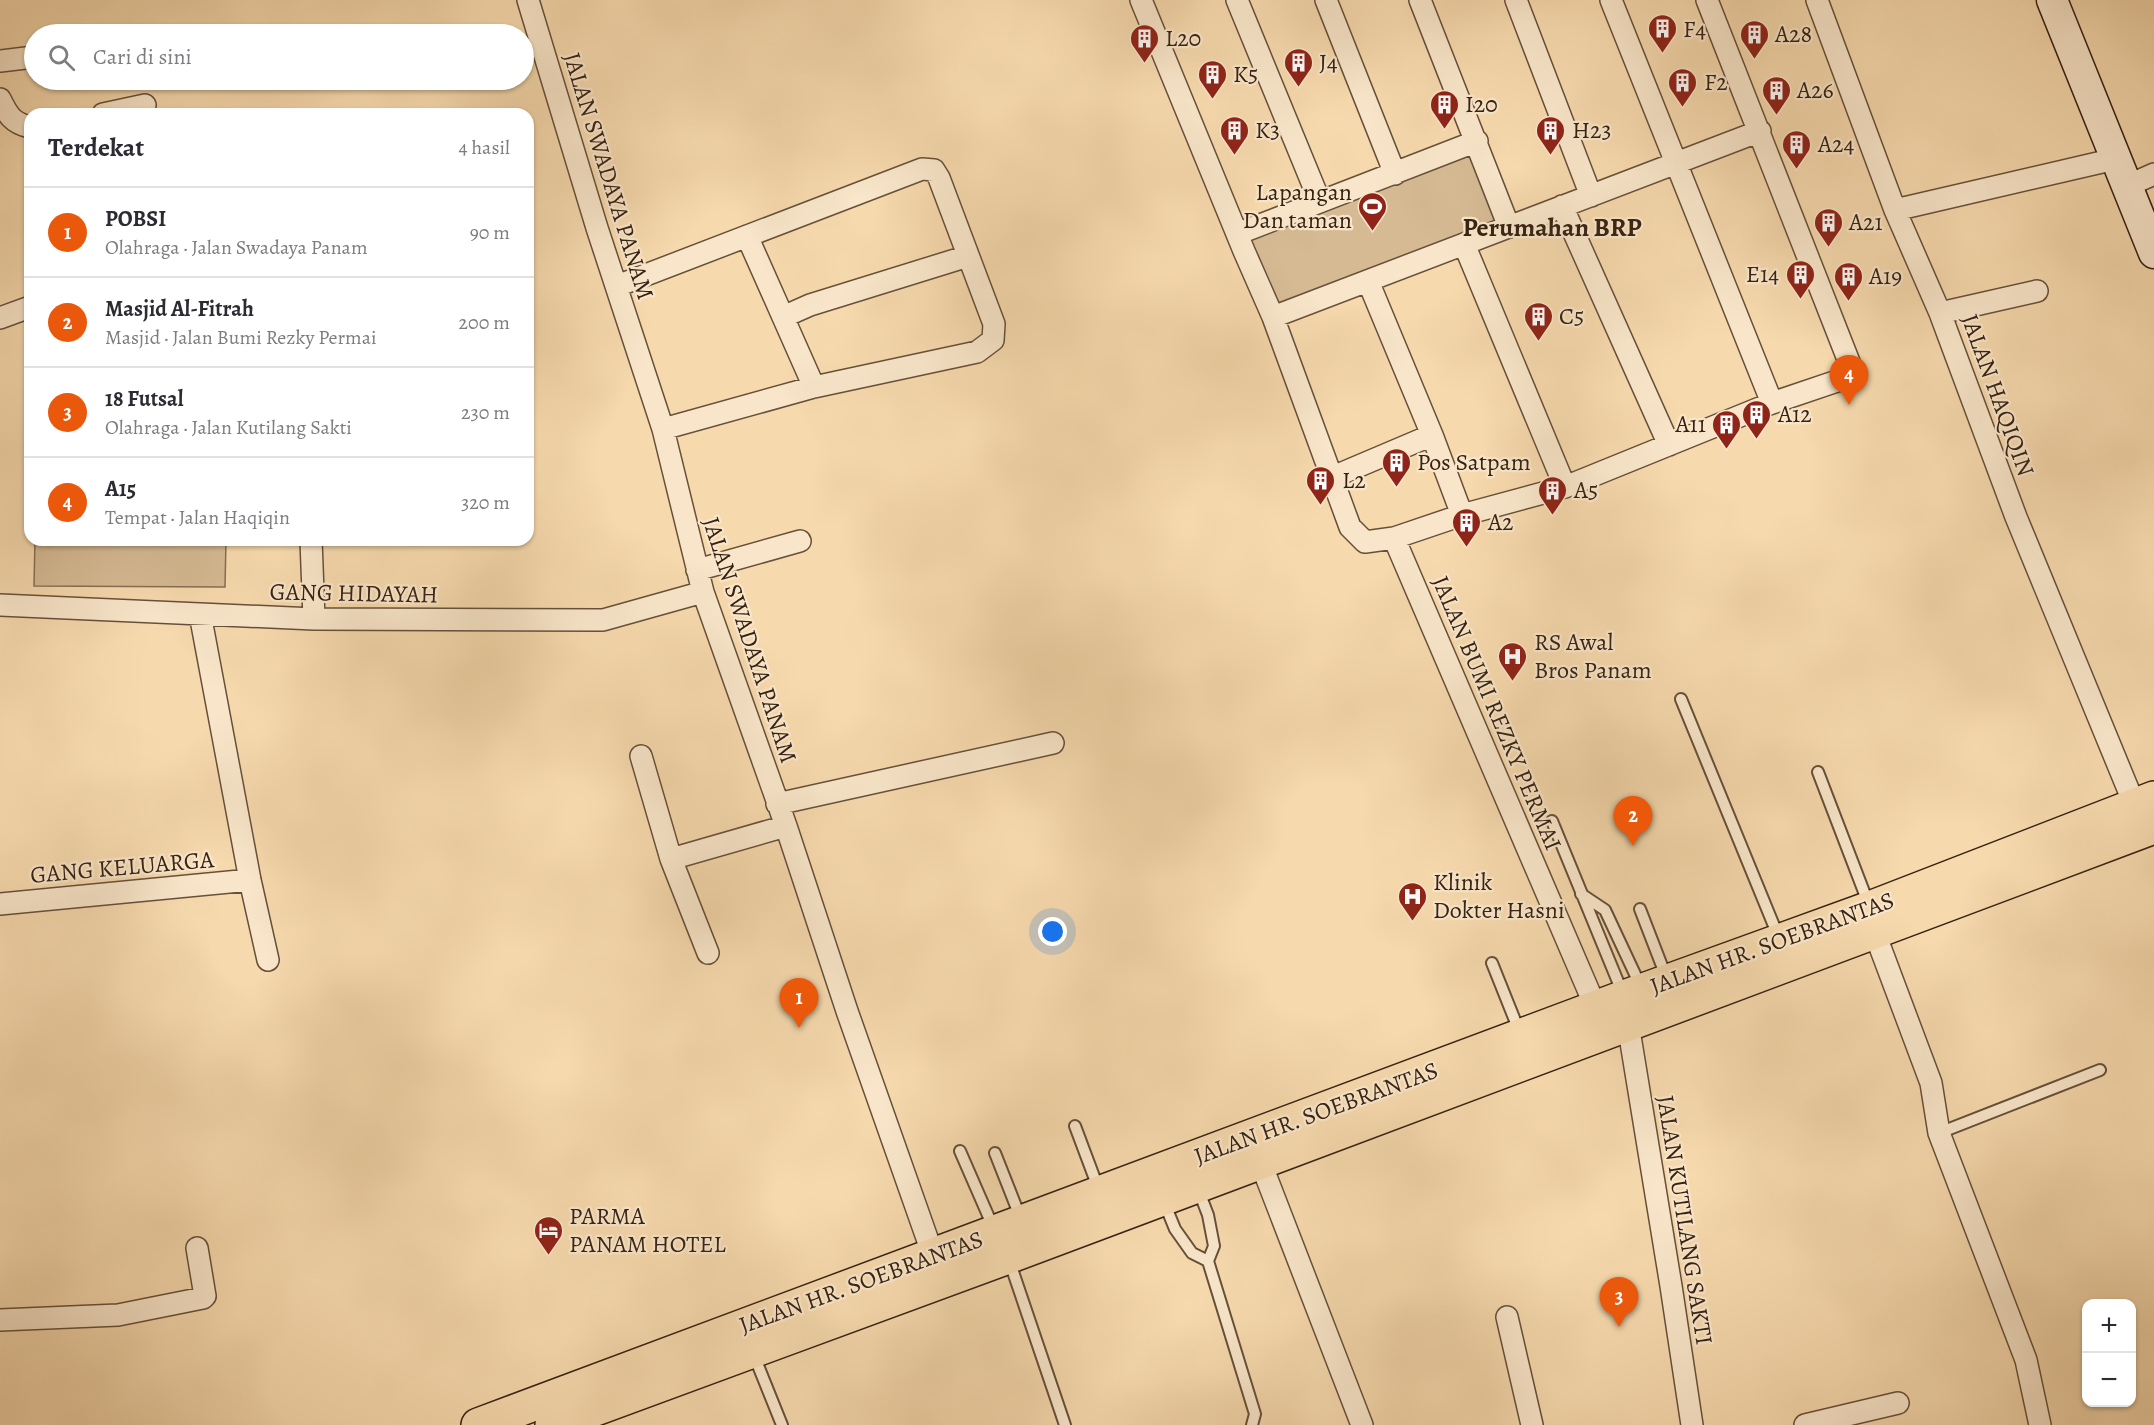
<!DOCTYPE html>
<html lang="id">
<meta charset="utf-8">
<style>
:root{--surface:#fff;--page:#f7f7f7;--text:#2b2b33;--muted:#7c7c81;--line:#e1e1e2;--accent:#ea580c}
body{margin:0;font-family:Alegreya,serif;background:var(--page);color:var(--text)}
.controls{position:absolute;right:18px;bottom:18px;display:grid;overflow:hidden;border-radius:12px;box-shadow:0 2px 4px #0004}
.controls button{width:54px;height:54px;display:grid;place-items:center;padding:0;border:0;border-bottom:2px solid var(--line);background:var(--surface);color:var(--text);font:30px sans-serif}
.you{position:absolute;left:1053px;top:932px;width:21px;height:21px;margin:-15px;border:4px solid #fff;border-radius:50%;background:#1a73e8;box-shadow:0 0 0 9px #1a73e833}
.badge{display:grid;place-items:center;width:39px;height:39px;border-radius:50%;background:var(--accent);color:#fff;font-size:20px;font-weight:700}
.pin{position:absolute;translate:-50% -50px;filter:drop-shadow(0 2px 3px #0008)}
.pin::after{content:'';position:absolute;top:32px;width:21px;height:18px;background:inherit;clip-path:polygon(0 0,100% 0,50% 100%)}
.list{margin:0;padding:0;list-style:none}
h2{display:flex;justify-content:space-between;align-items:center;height:78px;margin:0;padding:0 24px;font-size:26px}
h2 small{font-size:20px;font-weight:400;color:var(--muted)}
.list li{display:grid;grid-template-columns:39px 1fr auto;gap:18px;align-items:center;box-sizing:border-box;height:90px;padding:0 24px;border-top:2px solid var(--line)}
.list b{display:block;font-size:22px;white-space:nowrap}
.list p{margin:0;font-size:20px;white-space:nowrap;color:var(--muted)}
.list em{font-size:20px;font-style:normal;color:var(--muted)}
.icon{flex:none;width:33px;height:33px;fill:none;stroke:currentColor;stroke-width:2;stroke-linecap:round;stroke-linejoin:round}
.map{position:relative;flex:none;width:2154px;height:1425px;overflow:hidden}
.search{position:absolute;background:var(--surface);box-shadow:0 2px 4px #0004;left:24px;top:24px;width:510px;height:66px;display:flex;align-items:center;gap:15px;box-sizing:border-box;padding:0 21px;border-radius:33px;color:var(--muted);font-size:22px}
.panel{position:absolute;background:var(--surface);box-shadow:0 2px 4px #0004;left:24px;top:108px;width:510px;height:438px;border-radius:18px}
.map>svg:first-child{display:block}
.green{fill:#d5ba93;stroke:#866e54;stroke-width:1.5}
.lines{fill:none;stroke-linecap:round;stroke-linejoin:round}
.service-casing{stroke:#66503a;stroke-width:14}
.minor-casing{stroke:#66503a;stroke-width:24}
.secondary-casing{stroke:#362214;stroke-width:33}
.primary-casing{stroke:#362214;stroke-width:36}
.service{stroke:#f9e6ca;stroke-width:10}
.minor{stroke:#f9e6ca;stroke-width:21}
.secondary{stroke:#f9e6ca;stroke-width:30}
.primary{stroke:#f6d9ad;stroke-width:33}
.labels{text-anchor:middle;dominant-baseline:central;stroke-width:4.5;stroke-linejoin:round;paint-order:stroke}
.poi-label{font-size:24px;fill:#362214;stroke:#f9e6ca;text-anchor:start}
.street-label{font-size:24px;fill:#362214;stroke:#f9e6ca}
.neighbourhood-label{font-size:26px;font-weight:bold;fill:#362214;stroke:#f9e6ca}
</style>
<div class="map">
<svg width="2154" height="1425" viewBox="0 0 2154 1425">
<rect width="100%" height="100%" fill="#f6d9ad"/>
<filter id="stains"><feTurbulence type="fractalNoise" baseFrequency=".00333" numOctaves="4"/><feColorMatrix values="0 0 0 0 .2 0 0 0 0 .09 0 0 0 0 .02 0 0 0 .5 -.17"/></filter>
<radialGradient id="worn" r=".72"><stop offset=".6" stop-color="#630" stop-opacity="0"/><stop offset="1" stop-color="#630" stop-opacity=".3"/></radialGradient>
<path class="green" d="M1477 141 1509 227 1273 317 1237 234Z
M35 540H226L225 587 34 586Z"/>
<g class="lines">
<defs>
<path id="service" d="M1681 699 1779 938
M1818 772 1869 905
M1552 821 1623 994
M1581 894 1605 910 1641 987
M1640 909 1667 979
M1492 963 1520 1033
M1075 1126 1099 1190
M1939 1133 2100 1070
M960 1151 994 1229
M995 1153 1021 1219
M1198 1189 1208 1215 1214 1246 1208 1261 1255 1414 1252 1425
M1164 1202 1175 1229 1192 1253 1208 1261
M1009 1260 1065 1425
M753 1353 782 1425"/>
<path id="minor" d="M528 0 597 228 663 429 703 592 786 826 847 1011 933 1255
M1141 0 1244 251 1273 317 1350 527 1365 542 1394 538 1462 515 1565 487 1772 403 1846 378 1853 372 1707 0
M1237 0 1320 202
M1326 0 1395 174
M1420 0 1509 227
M1516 0 1591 196
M1611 0 1772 403
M1817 0 1895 210 1940 313 2016 517 2135 806
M0 61 34 57
M0 99C8 115 12 123 30 127
M103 114 145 105
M2127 186 2154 174
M1562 206 1669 445
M1895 210 2115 159
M1237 234 1477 141
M747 236 783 317
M1464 244 1565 487
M1368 281 1432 435 1462 515
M617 286 922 169 934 170 939 178 994 324 993 340 977 352 814 387 663 429
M1940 313 2037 291
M1273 317 1760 131
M0 318 30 307
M814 387 783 317 810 305 968 256
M1333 477 1432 435
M1394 538 1596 1008
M311 540 314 619
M697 570 800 541
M0 605 314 619 603 620 703 592
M200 614 250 880 268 960
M641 756 671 859 708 953
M777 804 1053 743
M671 859 786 826
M0 904 250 880
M1874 931 1931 1083 1939 1133 2026 1360 2040 1425
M1628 1024 1671 1286 1692 1425
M1260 1161 1362 1425
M1507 1317 1532 1425
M0 1320 118 1315 203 1298 205 1296 197 1248
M1805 1425 1898 1403"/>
<path id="secondary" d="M2052 0 2154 253"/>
<path id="primary" d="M478 1425 1624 997 1870 908 2154 798
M552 1425 1008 1257 2154 827"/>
</defs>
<use href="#service" class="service-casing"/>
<use href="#minor" class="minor-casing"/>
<use href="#secondary" class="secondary-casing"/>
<use href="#primary" class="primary-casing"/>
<use href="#service" class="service"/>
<use href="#minor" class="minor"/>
<use href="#secondary" class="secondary"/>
<use href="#primary" class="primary"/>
</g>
<defs>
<symbol id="building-pin" viewBox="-11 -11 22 30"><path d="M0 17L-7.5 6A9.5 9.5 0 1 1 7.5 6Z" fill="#8f2418" stroke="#f9e6ca"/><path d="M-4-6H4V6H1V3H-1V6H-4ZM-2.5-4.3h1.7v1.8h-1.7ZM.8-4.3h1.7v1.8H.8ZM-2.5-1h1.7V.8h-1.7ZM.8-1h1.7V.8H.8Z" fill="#fff"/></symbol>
<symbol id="stadium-pin" viewBox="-11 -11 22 30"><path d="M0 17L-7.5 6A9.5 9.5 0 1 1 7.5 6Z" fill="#8f2418" stroke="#f9e6ca"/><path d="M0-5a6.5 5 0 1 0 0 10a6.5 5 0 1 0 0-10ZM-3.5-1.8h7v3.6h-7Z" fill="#fff"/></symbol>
<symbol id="hospital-pin" viewBox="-11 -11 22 30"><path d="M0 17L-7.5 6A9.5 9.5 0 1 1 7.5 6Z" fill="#8f2418" stroke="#f9e6ca"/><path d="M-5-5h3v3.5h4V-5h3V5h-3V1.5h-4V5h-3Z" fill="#fff"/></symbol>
<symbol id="hotel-pin" viewBox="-11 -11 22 30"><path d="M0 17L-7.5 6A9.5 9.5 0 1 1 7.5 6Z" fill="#8f2418" stroke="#f9e6ca"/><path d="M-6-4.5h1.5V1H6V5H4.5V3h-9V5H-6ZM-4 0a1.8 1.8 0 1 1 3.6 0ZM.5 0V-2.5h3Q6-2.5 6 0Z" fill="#fff"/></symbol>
</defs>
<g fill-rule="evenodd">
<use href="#building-pin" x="1646" y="12" width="33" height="45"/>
<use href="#building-pin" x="1738" y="18" width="33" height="45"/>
<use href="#building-pin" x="1128" y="22" width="33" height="45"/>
<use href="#building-pin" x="1282" y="46" width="33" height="45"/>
<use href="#building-pin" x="1196" y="58" width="33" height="45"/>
<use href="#building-pin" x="1666" y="66" width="33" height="45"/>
<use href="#building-pin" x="1760" y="74" width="33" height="45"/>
<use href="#building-pin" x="1428" y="88" width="33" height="45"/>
<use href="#building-pin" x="1218" y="114" width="33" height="45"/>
<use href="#building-pin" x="1534" y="114" width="33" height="45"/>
<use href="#building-pin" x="1780" y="128" width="33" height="45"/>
<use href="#stadium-pin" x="1356" y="190" width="33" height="45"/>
<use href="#building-pin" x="1812" y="206" width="33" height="45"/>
<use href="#building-pin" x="1784" y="258" width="33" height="45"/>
<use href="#building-pin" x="1832" y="260" width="33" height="45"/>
<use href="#building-pin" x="1522" y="300" width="33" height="45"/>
<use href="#building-pin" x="1740" y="398" width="33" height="45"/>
<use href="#building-pin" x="1710" y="408" width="33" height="45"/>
<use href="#building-pin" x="1380" y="446" width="33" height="45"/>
<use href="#building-pin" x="1304" y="464" width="33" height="45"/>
<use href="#building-pin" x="1536" y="474" width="33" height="45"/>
<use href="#building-pin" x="1450" y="506" width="33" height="45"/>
<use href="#hospital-pin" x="1496" y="640" width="33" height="45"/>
<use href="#hospital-pin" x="1396" y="880" width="33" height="45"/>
<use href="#hotel-pin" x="532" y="1214" width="33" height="45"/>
</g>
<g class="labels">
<g class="poi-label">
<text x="1683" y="29">F4</text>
<text x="1775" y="34">A28</text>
<text x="1165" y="38">L20</text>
<text x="1319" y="62">J4</text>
<text x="1233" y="74">K5</text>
<text x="1704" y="82">F2</text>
<text x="1797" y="90">A26</text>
<text x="1465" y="104">I20</text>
<text x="1255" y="130">K3</text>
<text x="1572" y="130">H23</text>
<text x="1818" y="144">A24</text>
<text x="1352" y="192" text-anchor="end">Lapangan<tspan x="1352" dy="28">Dan taman</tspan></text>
<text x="1849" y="222">A21</text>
<text x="1779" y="274" text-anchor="end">E14</text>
<text x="1869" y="276">A19</text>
<text x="1559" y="316">C5</text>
<text x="1778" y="414">A12</text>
<text x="1706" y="424" text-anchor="end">A11</text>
<text x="1417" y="462">Pos Satpam</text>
<text x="1342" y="480">L2</text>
<text x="1574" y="490">A5</text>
<text x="1488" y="522">A2</text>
<text x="1534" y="642">RS Awal<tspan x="1534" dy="28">Bros Panam</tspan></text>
<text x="1433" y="882">Klinik<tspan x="1433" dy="28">Dokter Hasni</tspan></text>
<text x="569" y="1216">PARMA<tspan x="569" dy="28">PANAM HOTEL</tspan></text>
</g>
<g class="street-label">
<text transform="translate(609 176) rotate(73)">JALAN SWADAYA PANAM</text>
<text transform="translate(1998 395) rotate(70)">JALAN HAQIQIN</text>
<text transform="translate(354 593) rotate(1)">GANG HIDAYAH</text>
<text transform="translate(750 640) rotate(72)">JALAN SWADAYA PANAM</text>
<text transform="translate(1497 713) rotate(67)">JALAN BUMI REZKY PERMAI</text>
<text transform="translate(122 867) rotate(-5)">GANG KELUARGA</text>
<text transform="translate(1772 943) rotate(-20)">JALAN HR. SOEBRANTAS</text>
<text transform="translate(1316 1113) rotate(-20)">JALAN HR. SOEBRANTAS</text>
<text transform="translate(1685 1220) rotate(81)">JALAN KUTILANG SAKTI</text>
<text transform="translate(861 1282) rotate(-20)">JALAN HR. SOEBRANTAS</text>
</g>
<g class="neighbourhood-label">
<text x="1552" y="227">Perumahan BRP</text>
</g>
</g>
<rect width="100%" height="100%" filter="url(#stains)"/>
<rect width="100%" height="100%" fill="url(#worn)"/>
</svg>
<div class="controls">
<button>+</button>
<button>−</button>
</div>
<div class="you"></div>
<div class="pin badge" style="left:799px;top:1028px">1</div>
<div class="pin badge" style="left:1633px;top:846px">2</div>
<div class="pin badge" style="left:1619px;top:1327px">3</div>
<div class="pin badge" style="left:1849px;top:405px">4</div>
<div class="search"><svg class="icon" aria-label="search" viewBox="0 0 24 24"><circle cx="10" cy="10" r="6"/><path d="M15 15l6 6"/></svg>Cari di sini</div>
<section class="panel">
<h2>Terdekat<small>4 hasil</small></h2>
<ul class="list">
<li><span class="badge">1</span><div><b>POBSI</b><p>Olahraga · Jalan Swadaya Panam</p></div><em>90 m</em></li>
<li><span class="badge">2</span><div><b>Masjid Al-Fitrah</b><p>Masjid · Jalan Bumi Rezky Permai</p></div><em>200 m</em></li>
<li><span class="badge">3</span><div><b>18 Futsal</b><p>Olahraga · Jalan Kutilang Sakti</p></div><em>230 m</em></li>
<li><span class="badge">4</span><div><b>A15</b><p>Tempat · Jalan Haqiqin</p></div><em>320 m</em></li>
</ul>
</section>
</div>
